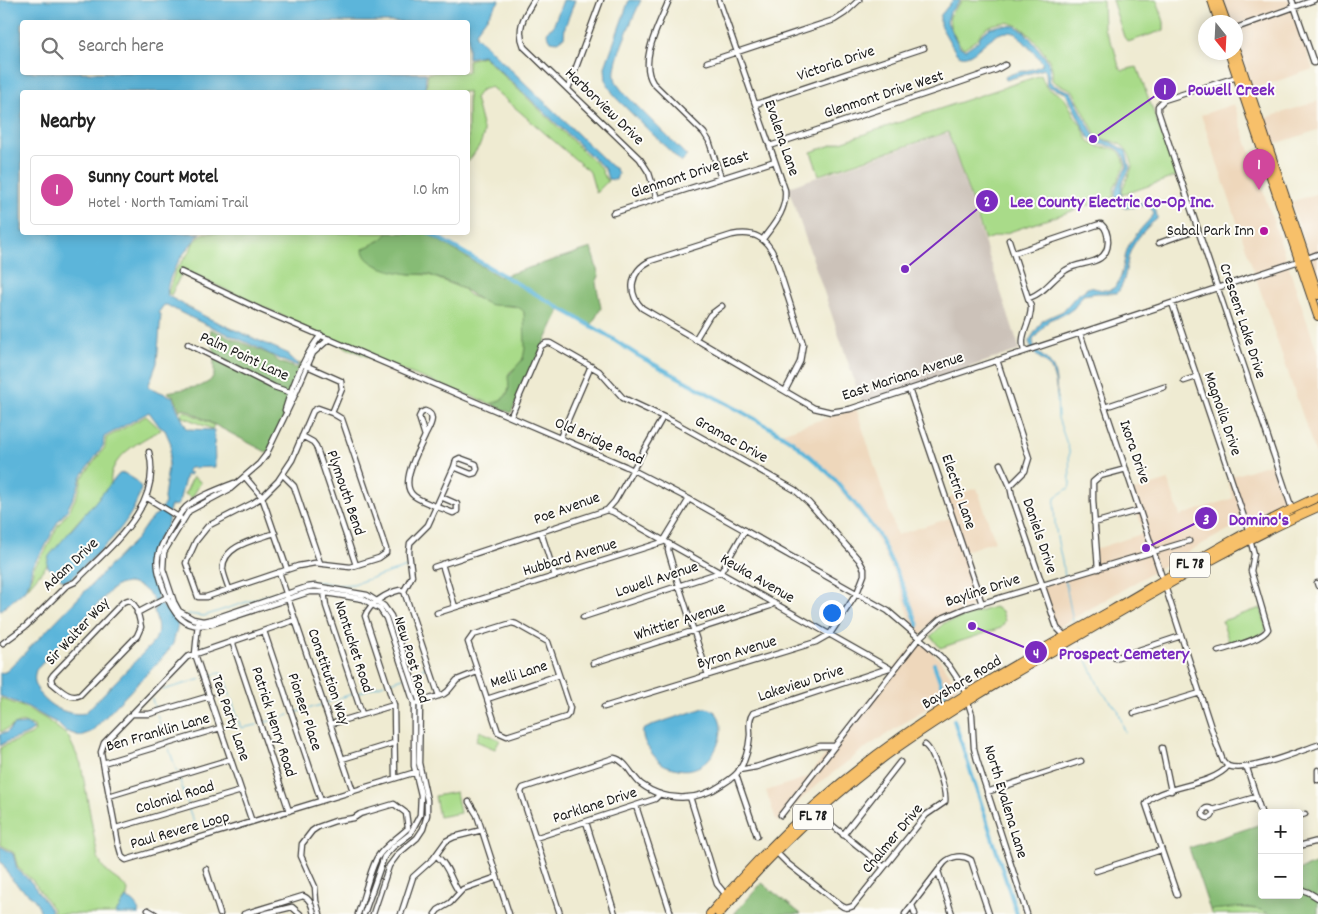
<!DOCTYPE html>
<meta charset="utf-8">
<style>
:root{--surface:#fff;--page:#f6f6f6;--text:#222;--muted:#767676;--line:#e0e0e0;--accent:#b5179e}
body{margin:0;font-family:Dekko,sans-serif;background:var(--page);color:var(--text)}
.controls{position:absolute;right:15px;bottom:15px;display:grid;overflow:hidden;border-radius:5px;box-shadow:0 2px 12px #0003}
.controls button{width:45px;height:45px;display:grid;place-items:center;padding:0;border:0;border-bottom:1px solid var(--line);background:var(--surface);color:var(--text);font:25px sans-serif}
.compass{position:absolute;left:1198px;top:15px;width:45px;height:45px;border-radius:50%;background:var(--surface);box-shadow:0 2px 12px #0003;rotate:162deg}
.you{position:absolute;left:831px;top:612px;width:18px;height:18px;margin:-12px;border:4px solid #fff;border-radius:50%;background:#1a73e8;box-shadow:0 0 0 8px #1a73e833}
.badge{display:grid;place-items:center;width:32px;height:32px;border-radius:50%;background:var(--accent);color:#fff;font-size:16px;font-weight:700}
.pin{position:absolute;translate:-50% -41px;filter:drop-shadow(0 1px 2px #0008)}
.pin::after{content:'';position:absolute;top:26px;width:18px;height:15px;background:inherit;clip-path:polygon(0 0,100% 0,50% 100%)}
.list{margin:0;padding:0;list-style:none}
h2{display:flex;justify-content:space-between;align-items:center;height:65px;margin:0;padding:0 20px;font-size:21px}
h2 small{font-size:16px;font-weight:400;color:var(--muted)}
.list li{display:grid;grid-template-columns:32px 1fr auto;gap:15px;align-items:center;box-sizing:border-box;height:70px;margin:0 10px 10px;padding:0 10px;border:1px solid var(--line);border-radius:5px}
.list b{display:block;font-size:19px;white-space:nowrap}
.list p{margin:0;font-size:16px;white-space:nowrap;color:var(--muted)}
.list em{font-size:16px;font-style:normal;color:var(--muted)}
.icon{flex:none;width:28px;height:28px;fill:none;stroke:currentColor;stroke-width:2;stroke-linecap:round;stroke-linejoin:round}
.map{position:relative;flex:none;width:1318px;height:914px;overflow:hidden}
.search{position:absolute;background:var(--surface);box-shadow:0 2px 12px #0003;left:20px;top:20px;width:450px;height:55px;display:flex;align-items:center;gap:12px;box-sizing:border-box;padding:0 18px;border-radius:5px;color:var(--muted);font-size:19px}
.panel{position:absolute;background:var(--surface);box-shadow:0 2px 12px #0003;left:20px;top:90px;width:450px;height:145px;border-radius:5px}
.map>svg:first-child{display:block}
.built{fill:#eed7bb}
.industrial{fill:#ccc2b9}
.green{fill:#a9db89;stroke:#627c52}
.forest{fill:#86bb75;stroke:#516c48}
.water{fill:#5cb5da;stroke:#3c687b;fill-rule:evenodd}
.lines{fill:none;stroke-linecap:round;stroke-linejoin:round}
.stream{stroke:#5cb5da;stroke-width:1}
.canal{stroke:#5cb5da;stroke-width:4}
.street-casing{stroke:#3c3b37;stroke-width:7}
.primary-casing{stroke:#3c3b37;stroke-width:10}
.street{stroke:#fff;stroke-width:4.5}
.primary{stroke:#f7c06b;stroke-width:8}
.poi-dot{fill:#b5179e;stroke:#fdfcf7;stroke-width:2}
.labels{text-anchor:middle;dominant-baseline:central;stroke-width:4;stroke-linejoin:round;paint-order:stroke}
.shield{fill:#fdfcf7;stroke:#605f5e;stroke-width:1}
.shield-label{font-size:15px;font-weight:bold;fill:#1c1c1c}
.street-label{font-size:16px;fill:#1c1c1c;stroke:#fdfcf7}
.poi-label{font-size:16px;fill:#1c1c1c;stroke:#fdfcf7;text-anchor:end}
.leader{fill:none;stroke:#7b2cbf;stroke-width:2}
.callout-dot{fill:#7b2cbf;stroke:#fdfcf7;stroke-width:2}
.mark-label{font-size:15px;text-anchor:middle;font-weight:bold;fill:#fff}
.callout-label{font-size:18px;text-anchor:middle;font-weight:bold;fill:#7b2cbf;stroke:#fdfcf7;stroke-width:4;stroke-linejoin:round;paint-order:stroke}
</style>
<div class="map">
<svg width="1318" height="914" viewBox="0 0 1318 914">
<rect width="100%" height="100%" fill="#fdfcf7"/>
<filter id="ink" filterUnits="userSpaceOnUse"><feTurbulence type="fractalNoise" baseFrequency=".02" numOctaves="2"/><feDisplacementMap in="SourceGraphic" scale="10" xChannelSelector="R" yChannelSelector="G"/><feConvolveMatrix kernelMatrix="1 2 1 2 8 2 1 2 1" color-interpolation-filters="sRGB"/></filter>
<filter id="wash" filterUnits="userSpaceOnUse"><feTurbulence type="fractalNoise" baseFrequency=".0096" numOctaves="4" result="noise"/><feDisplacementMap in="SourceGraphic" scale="20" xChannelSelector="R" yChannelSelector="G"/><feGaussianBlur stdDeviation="1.12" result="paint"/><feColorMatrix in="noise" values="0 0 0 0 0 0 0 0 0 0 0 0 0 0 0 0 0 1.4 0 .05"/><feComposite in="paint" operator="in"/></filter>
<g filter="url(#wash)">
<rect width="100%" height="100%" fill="#efebd2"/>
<path class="built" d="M1223 0H1290L1313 69 1253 89 1236 37V22H1231Z
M1318 101V130L1272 145 1263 119Z
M1234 104 1318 354V461L1201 115Z
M1318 193V283L1291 202Z
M856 408 897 535 950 518 944 499 977 488 995 541 962 552 980 604 930 625 917 640 938 657 959 687 864 749 813 788 777 822 766 791 808 777 917 640 899 585 882 549 868 525 825 472 809 457 778 434Z
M1272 463 1284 500 1191 550 1055 629 1040 587 1097 569 1093 550 1144 533 1131 492 1168 480 1180 516 1233 498 1227 478Z"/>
<path class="industrial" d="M948 133 1020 350 862 403 788 187Z"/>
<path class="green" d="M963 0H1103L1104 29 1114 48 1119 67 1123 70 1137 67 1177 176 1122 195C1122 186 1127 180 1130 172 1133 166 1132 163 1130 157 1125 141 1111 142 1097 137L1073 91C1066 86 1058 86 1052 80 1052 76 1053 70 1051 65 1049 58 1043 52 1039 46 1025 29 1014 16 990 26 985 28 980 34 977 39 974 42 968 45 964 48 959 45 957 40 954 35 945 17 950 14 963 0Z
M1112 0H1157L1164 22V30L1128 42 1124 37Z
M483 56 603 170 602 173 608 181 596 193 590 172 491 87 481 90 475 98 484 133 480 145 468 162V92H426L428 73 468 72V60Z
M1041 75 1046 87C1051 91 1057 92 1062 96 1070 104 1072 114 1079 122 1084 127 1084 136 1090 142 1106 155 1119 138 1125 165L1114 188V197L985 240 948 132 819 175 811 152Z
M204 233H388L381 240 363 249 378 266 410 274 429 275 463 289 469 295 489 304 519 307 524 312C527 326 529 349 521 362 518 366 513 369 509 373 509 392 510 397 491 404L375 360 319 336 287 318 183 270 171 295 168 293 175 271 190 251 193 243Z
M183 410 214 425 212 429 181 416Z
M146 416 161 430C141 440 107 458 111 484L72 528 47 565 26 590 30 582 34 567 46 550 58 525 69 511 79 491 82 478 105 447 106 438Z
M193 477 201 482 192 498 185 494Z
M994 607 1002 611 1005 621 1001 628 940 648 931 636 944 623Z
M1261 608C1262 614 1266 622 1266 628 1265 637 1238 643 1230 645L1222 621Z
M0 698 28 709 46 719 68 736 81 764 98 858C107 878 117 876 128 890L127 896 115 914H53V909L33 881 18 868 14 853 0 844V749L3 746 31 735 35 731 34 726C16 717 14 728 0 732Z
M480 731 500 740 495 749 476 741Z
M456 792 460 813 439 817 435 796Z
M1235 907 1263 910 1269 914H1211L1210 910Z"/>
<path class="forest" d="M388 233H426L500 277 591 248 599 276 596 283 601 308 591 326 560 310 511 413 491 404C509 397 510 394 508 376L523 359 525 348 524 312C515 301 501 308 488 304 478 300 471 293 462 288 452 283 440 279 430 275 424 273 417 275 411 274 397 273 363 266 363 249L381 240Z
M210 329 271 355 279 362 296 368 299 367V363L306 366 268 453 183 408 180 411 174 396 167 392 201 386 210 381 214 375V352Z
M1261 824 1262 895H1299V870L1318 863V914H1269C1252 903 1229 909 1210 910L1189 848Z
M762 883 801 914H734Z"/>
<path class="water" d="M0 0H500L476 32V36L611 166 616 169 618 174 616 180 608 179 605 169 483 55 468 58V22H22V72L426 73 425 92H22V232L201 233C189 245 163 278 168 296L208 318 289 354V358L297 363 298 366C281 362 268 352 252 345 223 331 194 321 167 305H164L158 313 161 314 157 363 148 387 173 397 177 408 187 429 214 430 215 467 190 468 188 470 187 472 191 473 190 475H186L179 502 178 505 171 506C167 515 169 514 168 522 168 527 161 534 158 539 147 558 153 574 159 593L157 597 159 603C163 605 175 620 178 624L173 644 165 655 91 732 80 736 65 731 57 723 47 718 28 707 0 696V673L5 672 8 670 137 538 148 522 157 514 165 503 164 498 171 444 165 430 160 427 149 412 104 437 103 446 81 477 77 490 67 510 57 523 44 549 32 566 29 582 24 591 0 611ZM126 583C140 583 151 593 156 605L154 611C158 625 161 633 151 645L85 713C62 718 27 695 36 670L111 590 118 585Z
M563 0H575L565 27 564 37 557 42 551 41 547 34 548 30 553 27Z
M629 0H641C634 16 612 62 615 77 616 84 621 89 625 94L687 156 681 162 615 97 606 81 605 67Z
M953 0H961L950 12 947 22 959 46 965 50 978 41 981 35 990 28 1002 25 1015 26 1024 31 1045 57 1050 66 1049 80 1053 85 1071 92 1096 139 1111 142 1126 151 1130 168 1122 184 1121 198 1125 202 1150 203C1155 208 1157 211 1157 219 1147 226 1134 241 1130 252 1125 266 1127 282 1117 293H1097L1083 295 1074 308 1067 313 1049 320 1033 340C1034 355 1044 354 1051 365 1058 375 1055 388 1058 399 1056 389 1055 373 1048 365 1039 355 1033 358 1029 341L1043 320 1063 311 1076 296 1089 287C1095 288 1103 291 1109 290 1125 286 1122 258 1129 245 1135 234 1146 224 1154 214 1150 200 1135 208 1125 208 1105 199 1121 178 1127 166 1120 135 1104 154 1088 136L1066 93 1047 86 1046 72 1044 69 1006 80 1005 77C1017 70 1030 72 1042 65V62L1017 34C990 22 973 69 956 53L940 25V16Z
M124 473 137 481 141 488C132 526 99 551 72 578L64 581 48 567 47 564 49 556 119 474Z
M704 708C737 708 719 782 674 768 665 766 661 764 655 757 649 750 641 739 643 730L655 724Z
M26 724 33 728V730C25 738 9 738 0 746V735L2 733H6L14 725Z
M0 846 13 854 17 869 31 882 51 910V914H41C37 894 21 892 11 878 7 872 5 866 0 861Z
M126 898C135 901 138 904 139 914H115Z"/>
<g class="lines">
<path class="stream" d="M1057 393 1058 418 1069 450 1070 484 1069 488 1055 497C1052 524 1060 550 1065 576
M1065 580 1073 621
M290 588 310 582H322L337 585 353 584 407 567
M188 614 204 616 280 591
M1081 647 1101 691 1118 710 1125 732
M413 672 427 667
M206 677 219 673 223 674 241 728 257 725
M390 682 403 678
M163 690 201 679
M358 693 384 684
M152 699 155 709
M326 703 352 694
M294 713 321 705
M157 715 166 741
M263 723 289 715
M168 746 177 772
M179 778 188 804
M189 810 194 822"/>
<path class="canal" d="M428 232 605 334 637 355 757 420 792 441 833 477 859 509 879 536 905 590 918 626
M934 664 946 698
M954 720 1017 914"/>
</g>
</g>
<g filter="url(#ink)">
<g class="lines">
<defs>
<path id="street" d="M534 0C524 16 516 28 524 47L640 159 649 173 657 199
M669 0C660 23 638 60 653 83L704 133 709 141 721 178
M719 0 785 190C787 210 774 224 763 239
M1292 0 1314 63
M1236 28 1314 0
M707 62 834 20 845 13 859 0
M1237 77 1164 100 1158 106V111L1292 509
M568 89 601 0
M756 104 924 48
M770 146 958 83 996 70 1005 65
M613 213 775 161
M1009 240 1031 307C1031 324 1019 333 1024 351
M1159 243 1198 229
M1014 253 1097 225 1101 224C1107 229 1108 235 1108 242 1107 267 1081 260 1066 270 1051 279 1047 291 1029 298
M1305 259 1318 254
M181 272 261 310 625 466 689 499 888 611 940 656 949 666 963 687 972 715 974 748 977 760 1027 914
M1172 303 1249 532
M1080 333 1163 580
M329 339 313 353 293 399 266 455 259 464 230 489 189 511 164 552 163 569 174 602 179 611 193 619 203 621 213 619 307 587 315 586 367 595 384 606 391 616 420 703 419 763 427 800V815L423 829 417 838 398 854 389 866 373 914
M695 340 710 315 722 306
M188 344 274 387 295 394
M997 360 1029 458 1025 471 1010 486 1012 496 1057 628 1065 636
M305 365 341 381 342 389 332 413
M1184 381 1196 377
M909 389 982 604
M785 391 800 362 803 344 775 257C766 237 754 231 732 235L650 261C630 271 627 293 642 308L814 408 831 412 850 409 1299 261
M1105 407 1164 387
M318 408 332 413 342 419 386 549V553L379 558 350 567 315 563 298 566 206 597H198L186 563 196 541 208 526 253 503 262 497 278 481 292 460 313 411Z
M285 410C293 383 303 357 321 335
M425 411C438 415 429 428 425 436L419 417 421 413Z
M511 416 541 346 546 343H550L599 371 623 398 672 421 699 436 795 490 809 503 859 560 864 569V575L857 593 830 634 816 642 604 707
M302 436 313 442 316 446 356 565
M425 436C419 450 398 484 414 496 423 503 442 508 453 513L457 511V504L441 497
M560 438 591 366
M460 458 476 464 477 469 475 473 471 474 454 467 456 460Z
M1000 464 1010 486
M283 475 294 486 320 563
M245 477 262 497 287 569
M234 483C219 489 199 496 186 507 177 516 160 544 158 557 156 567 160 577 163 587 172 613 184 633 215 623L309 592H320L363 599 380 609 386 618 414 703V766L421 795 420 815 410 834 393 847 384 857 364 914
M146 497 180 518
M607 510 613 512 889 668
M1094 523 1140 510
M541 532 555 576
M669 544 668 550 673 567 708 675
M442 564 455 607
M434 567 607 510 615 501 663 417
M1098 569 1093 500V482L1100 476 1126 469
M279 572 353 791
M1317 583 1318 586
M1165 586 1216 743 1223 761 1228 766
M229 589C227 583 224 576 223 570 221 545 258 539 275 533
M324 591 326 606 362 714
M404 591 412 576 409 552 410 543 428 525 454 467
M128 600C137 603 139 618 141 627L137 636 80 695C69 700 60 689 52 683L51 678 53 675 123 602Z
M137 613 169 596
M437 613 663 542 689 499
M583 617 721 572 745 530
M295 620 187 657 104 743 101 752 118 843 122 857 126 860 416 772
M198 623 195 654 252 822
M512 623 516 624 548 642 570 708 569 713 566 717 507 736 498 732 468 642 473 635Z
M264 631 321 801
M232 641 289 811
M3 643 26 626 66 586 75 582C109 547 163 507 149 452
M1218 651C1230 647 1263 640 1268 629L1251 571 1254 554 1250 539
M1115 658 1181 636
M593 663 770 606 774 603
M487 699 559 675
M418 703 444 694 448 691 457 680 477 672
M1134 713 1200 693
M132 714H149L210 696
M331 724 394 705
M1162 748 1171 791
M342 759 394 743
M103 763 220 728
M1228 766C1248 773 1297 752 1318 745
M1247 768 1262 815
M739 770 756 767 820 746H834
M1318 770V780
M736 775 757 836
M395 778 394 705 365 616C370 603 387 593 400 590L404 591 439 696
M987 792 1081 761
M109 796 231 759
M690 797 717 884 726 895
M469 802 477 815 509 914
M636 806 671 914
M1203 813a5 5 0 1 1 10 0a5 5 0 1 1-10 0Z
M1212 810 1256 797
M817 813 884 867
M781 815 919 638 940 619 966 608 1189 541
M1299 816 1305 814
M586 822 615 914
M116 828 241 791
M843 835 900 762
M535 838 655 799 660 794
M1299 846 1318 841
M776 852 787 863 839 904C844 908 847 909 853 906L926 815 945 802C947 791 934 752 925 745
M437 856C450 868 449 878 459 892
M206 869 220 914
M938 871 952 914
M1096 871 1161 850
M1299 889 1308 892 1318 898
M1177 895 1146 804C1156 786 1212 787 1228 766
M912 905 915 914
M148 910 155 914
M244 914 303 896C311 899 312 907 314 914
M263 914 292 907 300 914
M320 914 316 901 315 887 301 856 302 844 312 831 318 827 335 821 354 818 360 814 394 804 406 813 408 828C398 838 384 846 377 858 369 873 364 897 358 914
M401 914 413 877 433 859 446 841 454 837 482 830
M435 914 438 910 450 903 463 889 497 877
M560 914 522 796 521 792 523 788 614 758C626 760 632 777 641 784 666 803 699 801 723 784 729 780 734 777 738 772 745 762 749 747 750 735 750 727 748 720 753 713L889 668
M905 914 944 863C951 856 962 854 971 860L989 914"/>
<path id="primary" d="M1212 0 1219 22
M1218 0 1226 22
M1236 51 1318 295
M1229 52 1318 316
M710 914C766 847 830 787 901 737 968 690 1041 650 1112 610 1179 571 1247 529 1318 497
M719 914C772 852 831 795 898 747 963 701 1033 663 1101 623 1172 582 1243 540 1318 507"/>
</defs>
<use href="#street" class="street-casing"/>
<use href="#primary" class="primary-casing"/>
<use href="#street" class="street"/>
<use href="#primary" class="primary"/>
</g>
</g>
<circle class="poi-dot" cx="1264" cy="231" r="5"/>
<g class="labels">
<g class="shield">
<rect x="1170" y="552.5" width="40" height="25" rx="4"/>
<rect x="793" y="804.5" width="40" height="25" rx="4"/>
</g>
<g class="shield-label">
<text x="1190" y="565">FL 78</text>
<text x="813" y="817">FL 78</text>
</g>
<g class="street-label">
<text transform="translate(836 64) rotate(-19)">Victoria Drive</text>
<text transform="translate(884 95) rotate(-18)">Glenmont Drive West</text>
<text transform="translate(604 107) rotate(44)">Harborview Drive</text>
<text transform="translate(781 138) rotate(71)">Evalena Lane</text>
<text transform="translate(690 175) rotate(-18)">Glenmont Drive East</text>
<text transform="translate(1242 321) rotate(72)">Crescent Lake Drive</text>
<text transform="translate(244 357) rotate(25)">Palm Point Lane</text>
<text transform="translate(903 377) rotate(-18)">East Mariana Avenue</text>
<text transform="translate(1222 414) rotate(71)">Magnolia Drive</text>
<text transform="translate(731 440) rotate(29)">Gramac Drive</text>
<text transform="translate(599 442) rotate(24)">Old Bridge Road</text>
<text transform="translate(1134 452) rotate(71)">Ixora Drive</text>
<text transform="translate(958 492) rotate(71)">Electric Lane</text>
<text transform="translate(345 493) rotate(71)">Plymouth Bend</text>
<text transform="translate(567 509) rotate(-20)">Poe Avenue</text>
<text transform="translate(1039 536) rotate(71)">Daniels Drive</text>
<text transform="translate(570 558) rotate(-17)">Hubbard Avenue</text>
<text transform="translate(71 565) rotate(-43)">Adam Drive</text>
<text transform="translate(757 579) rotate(30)">Keuka Avenue</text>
<text transform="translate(657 580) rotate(-18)">Lowell Avenue</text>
<text transform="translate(983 591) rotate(-18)">Bayline Drive</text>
<text transform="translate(680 622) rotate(-18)">Whittier Avenue</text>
<text transform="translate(78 632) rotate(-47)">Sir Walter Way</text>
<text transform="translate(353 647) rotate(72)">Nantucket Road</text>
<text transform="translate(737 653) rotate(-17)">Byron Avenue</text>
<text transform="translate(411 660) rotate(73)">New Post Road</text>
<text transform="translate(519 675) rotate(-18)">Melli Lane</text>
<text transform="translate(328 677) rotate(71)">Constitution Way</text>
<text transform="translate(962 683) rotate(-31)">Bayshore Road</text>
<text transform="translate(801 684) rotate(-18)">Lakeview Drive</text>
<text transform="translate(304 712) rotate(72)">Pioneer Place</text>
<text transform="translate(230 718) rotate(71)">Tea Party Lane</text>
<text transform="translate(273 722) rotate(72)">Patrick Henry Road</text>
<text transform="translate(158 733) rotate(-16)">Ben Franklin Lane</text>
<text transform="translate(175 798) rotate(-17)">Colonial Road</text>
<text transform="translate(1005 802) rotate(73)">North Evalena Lane</text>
<text transform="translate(595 806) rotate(-18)">Parklane Drive</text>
<text transform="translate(180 831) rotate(-16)">Paul Revere Loop</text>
<text transform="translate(893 839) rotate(-50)">Chalmer Drive</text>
</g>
<g class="poi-label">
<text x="1254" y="231">Sabal Park Inn</text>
</g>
</g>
<path class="leader" d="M1093 139L1165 89M905 269L987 201M1146 548L1206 518M972 626L1036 652"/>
<g class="callout-dot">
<circle cx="1093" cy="139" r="5"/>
<circle cx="905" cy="269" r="5"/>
<circle cx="1146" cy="548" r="5"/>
<circle cx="972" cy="626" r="5"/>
<circle cx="1165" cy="89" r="12"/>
<circle cx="987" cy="201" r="12"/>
<circle cx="1206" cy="518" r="12"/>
<circle cx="1036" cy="652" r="12"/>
</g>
<g class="mark-label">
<text x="1165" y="94">1</text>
<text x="987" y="206">2</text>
<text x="1206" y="524">3</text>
<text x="1036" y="658">4</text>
</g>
<g class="callout-label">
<text x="1231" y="95">Powell Creek</text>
<text x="1112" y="207">Lee County Electric Co-Op Inc.</text>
<text x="1259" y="525">Domino's</text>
<text x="1124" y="659">Prospect Cemetery</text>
</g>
</svg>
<div class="controls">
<button>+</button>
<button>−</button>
</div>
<svg class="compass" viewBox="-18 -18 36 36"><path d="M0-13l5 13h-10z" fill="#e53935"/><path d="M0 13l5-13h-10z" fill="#767676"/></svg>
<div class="you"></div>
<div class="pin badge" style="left:1259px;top:190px;background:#d1479c">1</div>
<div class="search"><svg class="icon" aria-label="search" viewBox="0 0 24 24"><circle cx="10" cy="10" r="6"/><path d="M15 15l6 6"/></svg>Search here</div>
<section class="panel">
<h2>Nearby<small></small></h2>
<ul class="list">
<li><span class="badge" style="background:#d1479c">1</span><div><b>Sunny Court Motel</b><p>Hotel · North Tamiami Trail</p></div><em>1.0 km</em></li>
</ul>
</section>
</div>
